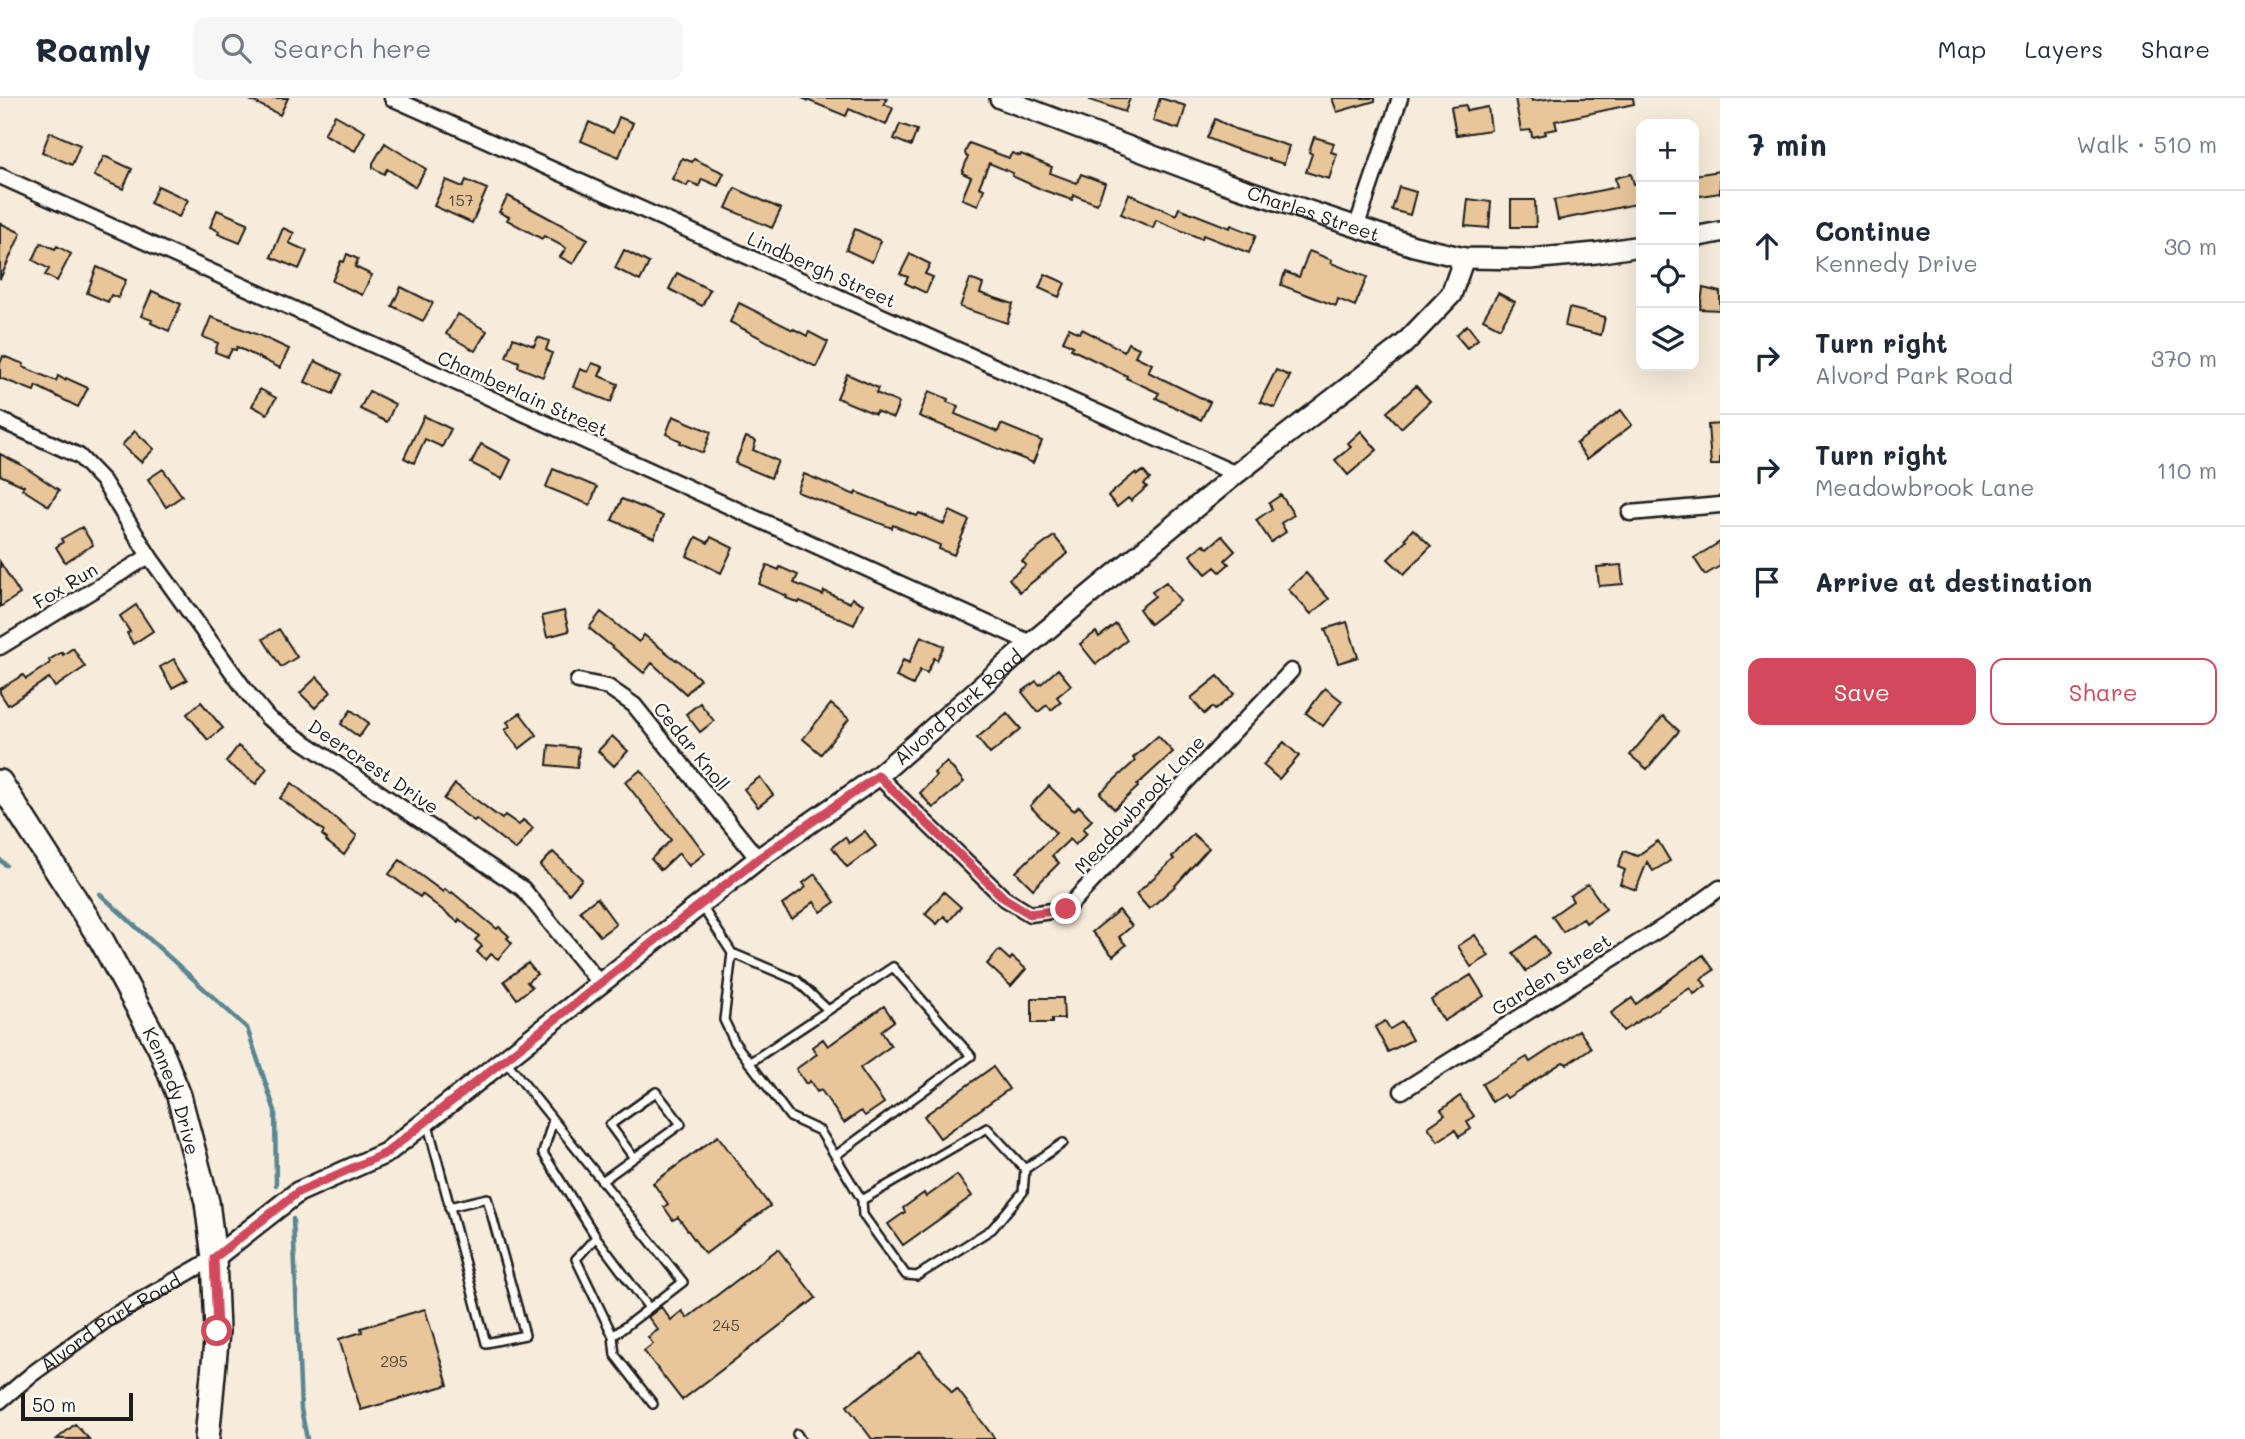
<!DOCTYPE html>
<meta charset="utf-8">
<style>
:root{--surface:#fff;--page:#f6f6f7;--text:#1f2937;--muted:#747a83;--line:#e0e1e3;--accent:#d1495b}
body{margin:0;font-family:Mali,sans-serif;background:var(--page);color:var(--text)}
.controls{position:absolute;right:21px;top:21px;display:grid;overflow:hidden;border-radius:14px;box-shadow:0 7px 28px #0002}
.controls button{width:63px;height:63px;display:grid;place-items:center;padding:0;border:0;border-bottom:2px solid var(--line);background:var(--surface);color:var(--text);font:35px sans-serif}
.scale{position:absolute;left:21px;bottom:18px;width:112px;box-sizing:border-box;padding-left:7px;border:4px solid #1c1c1c;border-top:0;font-size:19px;line-height:24px;white-space:nowrap;color:#1c1c1c;-webkit-text-stroke:5px #fdfcf7;paint-order:stroke}
.stop{position:absolute;width:21px;height:21px;margin:-16px;border:5px solid #d1495b;border-radius:50%;background:#fff}
.stop.end{background:#d1495b;border-color:#fff;box-shadow:0 2px 7px #0008}
.list{margin:0;padding:0;list-style:none}
h2{display:flex;justify-content:space-between;align-items:center;height:91px;margin:0;padding:0 28px;font-size:30px}
h2 small{font-size:23px;font-weight:400;color:var(--muted)}
.list li{display:grid;grid-template-columns:46px 1fr auto;gap:21px;align-items:center;box-sizing:border-box;height:112px;padding:0 28px;border-top:2px solid var(--line)}
.list b{display:block;font-size:26px;white-space:nowrap}
.list p{margin:0;font-size:23px;white-space:nowrap;color:var(--muted)}
.list em{font-size:23px;font-style:normal;color:var(--muted)}
.actions{display:flex;gap:14px;padding:21px 28px}
.actions a{flex:1;padding:16px 0;border:2px solid var(--accent);border-radius:14px;text-align:center;font-size:24px;color:var(--accent)}
.actions .main{background:var(--accent);color:#fff}
.icon{flex:none;width:38px;height:38px;fill:none;stroke:currentColor;stroke-width:2;stroke-linecap:round;stroke-linejoin:round}
.map{position:relative;flex:none;width:1720px;height:1341px;overflow:hidden}
header{display:flex;align-items:center;gap:42px;box-sizing:border-box;height:98px;padding:0 35px;background:var(--surface);border-bottom:2px solid var(--line)}
header strong{font-size:33px}
nav{display:flex;gap:38px;margin-inline-start:auto;font-size:24px}
.search{width:490px;height:63px;background:var(--page);display:flex;align-items:center;gap:18px;box-sizing:border-box;padding:0 24px;border-radius:14px;color:var(--muted);font-size:26px}
main{display:flex}
aside{flex:1;background:var(--surface)}
.map>svg:first-child{display:block}
.lines{fill:none;stroke-linecap:round;stroke-linejoin:round}
.stream{stroke:#598692;stroke-width:4.5}
.building{fill:#e8c69a;stroke:#1c1c1c;stroke-width:2}
.lane-casing{stroke:#1c1c1c;stroke-width:12}
.street-casing{stroke:#1c1c1c;stroke-width:19}
.secondary-casing{stroke:#1c1c1c;stroke-width:24}
.primary-casing{stroke:#1c1c1c;stroke-width:28}
.lane{stroke:#fdfcf7;stroke-width:7}
.street{stroke:#fdfcf7;stroke-width:14}
.secondary{stroke:#fdfcf7;stroke-width:19}
.primary{stroke:#fdfcf7;stroke-width:23}
.route{stroke:#d1495b;stroke-width:9}
.labels{text-anchor:middle;dominant-baseline:central;stroke-width:5;stroke-linejoin:round;paint-order:stroke}
.number-label{font-size:16px;fill:#4f463c}
.street-label{font-size:19px;fill:#1c1c1c;stroke:#fdfcf7}
</style>
<header>
<strong>Roamly</strong>
<div class="search"><svg class="icon" aria-label="search" viewBox="0 0 24 24"><circle cx="10" cy="10" r="6"/><path d="M15 15l6 6"/></svg>Search here</div>
<nav><a>Map</a><a>Layers</a><a>Share</a></nav>
</header>
<main>
<div class="map">
<svg width="1720" height="1341" viewBox="0 0 1720 1341">
<rect width="100%" height="100%" fill="#f7ecdb"/>
<filter id="ink" filterUnits="userSpaceOnUse"><feTurbulence type="fractalNoise" baseFrequency=".0143" numOctaves="2"/><feDisplacementMap in="SourceGraphic" scale="14" xChannelSelector="R" yChannelSelector="G"/><feConvolveMatrix kernelMatrix="1 2 1 2 8 2 1 2 1" color-interpolation-filters="sRGB"/></filter>
<g filter="url(#ink)">
<g class="lines">
<path class="stream" d="M0 762 6 767
M100 796 247 930 275 1013 276 1087
M293 1121 301 1311 307 1341"/>
</g>
<path class="building" d="M246 0H288L280 17Z
M802 0H887L884 6 893 10 886 27 849 11 846 18Z
M1090 0H1130L1125 14 1090 2Z
M1160 0 1186 8 1179 31 1153 23Z
M1332 0H1375V3L1337 14Z
M1515 0H1531L1532 3 1554 0H1633L1634 6 1555 23 1557 31 1545 33 1546 36 1532 39 1531 32 1521 33Z
M1466 7 1467 13 1488 9 1491 32 1456 37 1451 9Z
M335 17 365 34 355 53 324 36Z
M619 19 633 25 619 59 581 43 589 24 613 35Z
M1215 21 1235 31 1289 48 1284 66 1233 50 1207 40Z
M900 26 917 32 911 48 894 41Z
M50 34 80 47 72 67 42 54Z
M1314 39 1334 45 1331 54 1337 56 1329 81 1306 74 1312 56 1309 54Z
M385 45 426 71 415 89 387 71 384 76 373 70V65Z
M969 45 1009 60 1012 55 1020 58 1021 56 1052 69 1050 75 1077 85 1081 76 1105 85 1097 106 1074 97 1072 102 1043 92 1012 78 1013 75 989 65 979 89 984 91 978 107 962 101 971 79 962 75 968 59 966 58 965 55Z
M104 58 132 71 123 91 94 78Z
M682 60 692 64 694 61 724 75 718 88 702 81 699 88 689 84 687 88 672 81Z
M1720 73V95L1694 99V77Z
M1631 76 1634 86 1641 85V105L1558 122 1554 102 1617 89 1615 80Z
M446 82 463 89 466 82 487 91 472 125 434 108Z
M158 88 188 102 179 119 150 105Z
M1399 89 1416 94 1410 117 1392 112Z
M735 90 781 111 772 130 726 110Z
M1129 96 1176 117 1179 110 1230 130 1231 127 1256 137 1249 155 1203 137 1202 141 1156 122 1153 130 1121 116Z
M508 98 588 141 573 166 560 159 566 150 544 138 542 141 507 122 509 119 499 114Z
M1468 101 1491 104 1489 130 1465 128Z
M1511 102H1535L1536 129H1511Z
M217 112 248 125 240 145 218 136 219 133 210 129Z
M0 125 21 135 0 181Z
M283 130 294 135 289 145 307 153 299 171 271 159Z
M855 131 881 143 872 164 846 152Z
M41 145 55 151 57 148 71 156 57 183 45 177 49 171 33 162Z
M624 152 649 165 640 183 615 170Z
M1309 153 1332 162 1331 165 1367 179 1355 208 1338 201 1336 208 1281 187 1285 174 1299 179Z
M347 156 358 161 355 169 372 177 362 197 332 183 341 163 344 164Z
M910 156 930 166 925 176 933 179 926 195 905 185 908 179 900 176Z
M97 169 126 182 118 200 111 197 108 204 87 195Z
M677 175 710 192 702 208 669 191Z
M1045 176 1065 185 1059 199 1039 190Z
M970 181 983 186 980 195 1013 206 1007 225 960 209Z
M401 189 433 205 423 223 392 208Z
M1703 190 1720 194V212L1700 211Z
M152 193 181 206 169 233 151 225 152 222 141 218Z
M1498 195 1515 204 1500 230 1483 221Z
M739 205 793 232 794 231 807 238 809 234 828 244 816 269 730 224Z
M1569 210 1605 219 1601 237 1565 228Z
M458 216 487 233 475 253 446 236Z
M211 219 261 238 289 251 280 270 237 249 236 252 232 251 228 259 215 254 218 245 203 239Z
M1467 227 1478 241 1467 250 1456 237Z
M1069 230 1079 235 1082 231 1124 253 1128 245 1139 250 1135 258 1152 266 1148 274 1210 304 1201 322 1156 300 1159 295 1126 280 1127 278 1071 251 1073 248 1063 243Z
M538 239 549 243 546 252 552 255 543 279 518 269 519 264 506 259 513 240 534 248Z
M3 258 24 266 23 269 56 283 58 278 65 282 66 280 88 290 78 309 36 288 34 293 0 280V266Z
M315 263 342 276 333 296 305 284Z
M592 265 603 269 599 278 618 286 611 304 573 289 580 271 588 274Z
M1276 272 1290 278 1275 310 1260 304Z
M847 276 878 290 876 295 899 305 893 320 876 313 875 316 837 300Z
M1416 288 1430 303 1401 330 1387 314Z
M260 291 276 300 267 316 252 308Z
M369 293 395 306 387 324 360 311Z
M929 293 948 301 947 304 958 308 955 316 998 334 1001 326 1042 343 1033 365 919 318Z
M1621 312 1632 327 1587 361 1576 346Z
M424 318 451 331 442 349 425 341 414 365 404 360Z
M673 318 711 334 703 355 680 345 681 343 666 336Z
M1720 326V367H1711L1708 327Z
M135 333 154 351 141 364 122 347Z
M1361 333 1377 352 1348 377 1335 362 1351 349 1348 345Z
M746 339 756 343 753 352 778 363 771 380 735 365Z
M481 346 511 362 502 381 471 365Z
M0 356 20 366 59 392 49 408 22 391 24 388 0 377Z
M163 371 182 398 166 409 148 381Z
M553 371 597 389 590 407 546 389Z
M1143 373 1150 381 1144 386 1147 389 1131 403 1128 400 1117 409 1108 398 1135 375 1137 377Z
M804 376 855 397 856 394 917 418 919 415 944 426 950 413 969 422 954 457 939 451 940 447 893 427 892 430 797 394Z
M1281 397 1294 417 1281 425 1286 434 1271 444 1256 422 1272 411 1269 405Z
M622 401 663 418 654 440 612 422Z
M82 429 93 447 65 464 56 449 63 444 61 441Z
M1413 431 1431 448 1404 476 1388 461 1407 442 1405 440Z
M1054 438 1068 455 1020 494 1009 481 1026 467 1022 463Z
M1222 438 1235 453 1225 462 1229 466 1220 474 1215 469 1206 476 1190 457 1203 446 1208 450Z
M696 439 708 445 711 439 733 450 721 475 687 458Z
M1720 444V468L1705 477 1694 460Z
M0 464 20 496 0 509Z
M767 467 779 472 780 469 798 477 794 485 823 497 824 493 850 505 852 500 863 506 854 527 800 503 799 505 786 500 787 498 759 486Z
M1621 467 1623 486 1599 488 1597 469Z
M1306 475 1329 501 1311 516 1288 491Z
M1166 484 1180 503 1150 526 1139 511 1155 498 1152 494Z
M136 507 153 533 133 546 127 535 130 534 120 518Z
M564 513 569 533 547 539 542 518Z
M601 514 639 544 644 537 676 562 677 561 700 581 686 596 652 565 644 575 589 530Z
M1347 524 1358 559 1338 565 1325 531Z
M1116 526 1127 542 1096 566 1080 546 1096 534 1099 539Z
M279 531 297 559 281 569 263 541Z
M921 538 944 548 937 562 934 560 927 575 920 572 913 587 896 579 903 562 909 565Z
M73 550 85 569 55 589 49 580 8 607 0 595V591L23 577 26 581 50 565 49 562 62 554 63 557Z
M174 561 187 582 172 590 160 569Z
M1058 571 1071 587 1057 599 1061 604 1051 612 1047 607 1038 614 1022 594 1036 583 1040 587Z
M1218 578 1234 596 1215 612 1212 609 1204 616 1191 600Z
M317 579 331 594 315 610 300 595Z
M1325 590 1342 603 1323 628 1306 615Z
M201 604 223 630 208 642 187 616Z
M700 605 714 623 700 634 686 616Z
M831 606 849 621 821 656 803 641Z
M351 612 369 625 359 639 341 626Z
M520 615 537 637 519 651 505 632 510 628 507 624Z
M1007 615 1021 631 990 656 977 640Z
M1663 618 1679 633 1647 671 1630 657Z
M612 638 628 653 614 668 598 653Z
M1158 638 1173 654 1137 687 1138 689 1114 711 1100 695 1135 663 1133 660Z
M1284 644 1299 658 1279 681 1263 667Z
M549 647 579 650 577 670 547 667Z
M238 648 267 670 256 686 226 664Z
M947 664 964 684 933 710 920 695 936 678 934 675Z
M641 672 705 755 689 768 679 755 661 772 651 761 671 742 625 684Z
M760 679 773 697 758 709 744 691Z
M292 685 357 738 344 757 326 743 327 741 322 737 324 733 280 700Z
M455 686 502 721 505 717 519 727 523 722 533 730 516 752 476 721 474 723 444 701Z
M1049 688 1074 713 1079 708 1092 722 1083 731 1087 735 1075 747 1070 741 1052 758 1059 765 1033 791 1016 774 1056 735 1030 708Z
M865 733 876 748 847 769 832 749 845 739 849 745Z
M1193 736 1209 750 1173 790 1149 811 1136 796 1174 761 1172 759Z
M1658 743 1670 763 1653 773 1647 764 1636 792 1620 786 1625 772 1618 769 1624 753 1637 758Z
M553 754 582 781 569 796 540 768Z
M400 762 443 794 445 791 451 796 452 794 497 831 499 829 509 838 507 840 512 845 498 861 491 856 486 862 477 854 482 848 475 842 479 838 459 821 458 824 422 796 420 799 389 776Z
M815 776 835 804 821 814 814 804 792 821 782 807 806 789 803 785Z
M1588 786 1606 811 1586 825 1583 820 1563 834 1552 818 1573 803 1570 798Z
M944 794 961 809 949 823 944 818 937 826 925 816Z
M597 800 616 826 600 838 580 813Z
M1119 812 1132 828 1119 839 1126 847 1113 858 1092 834Z
M1475 837 1489 858 1471 869 1458 848Z
M1536 838 1549 856 1526 873 1513 855Z
M999 852 1010 862 1012 859 1026 871 1011 888 987 866Z
M1703 857 1714 872 1701 881 1706 888 1694 896 1690 890 1623 933 1611 915 1632 900 1636 906Z
M528 865 537 876 527 884 532 889 517 901 504 883Z
M1471 877 1484 898 1444 923 1431 902Z
M1032 900H1063L1064 921H1052V925H1032Z
M884 908 894 923 881 933 891 948 860 970 884 1005 865 1018 861 1013 844 1025 821 992 817 994 810 983 806 986 796 971 817 956 812 949 823 941 828 948Z
M1385 923 1390 931 1402 924 1412 942 1388 954 1375 929Z
M1579 932 1591 950 1567 966 1563 964 1507 1000 1504 996 1492 1004 1482 986 1527 959 1530 964Z
M993 969 1009 991 940 1040 924 1018Z
M1460 998 1474 1018 1467 1024 1471 1031 1459 1039 1455 1032 1438 1043 1428 1029 1445 1017 1441 1012Z
M718 1038 770 1108 705 1156 678 1119 673 1122 664 1109 668 1106 653 1085Z
M957 1077 972 1098 903 1147 888 1126 905 1114 903 1110 924 1095 926 1099Z
M778 1151 816 1200 682 1302 644 1253 653 1246 648 1239 658 1232 648 1219 661 1209 671 1222 682 1213 687 1220Z
M425 1211 448 1287 361 1312 339 1241 362 1234 361 1230Z
M920 1253 952 1295 957 1291 995 1341H872L847 1308Z
M75 1326 89 1341H57Z"/>
<g class="lines">
<defs>
<path id="lane" d="M701 807 732 855 724 922 735 945 790 1019 820 1033 862 1102 863 1117 906 1177 917 1178 992 1131 1023 1094 1025 1071 1063 1045
M732 855 796 882 828 912
M505 962 683 1184 613 1238 576 1161 596 1139 543 1055 553 1022
M749 965 893 869 971 958 835 1058
M428 1027 486 1245 525 1237 487 1100 449 1109
M602 1083 681 1026 656 994 610 1027 634 1060
M862 1102 987 1030 1025 1071
M596 1139 649 1210
M613 1238 615 1257 653 1306
M797 1336 800 1341"/>
<g id="street">
<path d="M392 0 1236 376"/>
<path d="M0 78 1031 545"/>
<path d="M1357 127 1400 0"/>
<path d="M0 322 79 358 103 383 149 458 246 593 268 620 523 791 601 887"/>
<path d="M1630 415 1720 407"/>
<path d="M0 549 149 458"/>
<path d="M578 583 608 589 634 607 758 761"/>
<path d="M878 678 1004 800 1030 816 1066 811 1291 573"/>
<path d="M1402 993 1687 814 1720 790"/>
<path id="s1" d="M0 1303 32 1276 106 1222 214 1160"/>
</g>
<g id="secondary">
<path id="s2" d="M1000 0 1222 84 1414 148 1464 160 1530 161 1596 155 1641 148"/>
<path d="M1694 139 1720 134"/>
<path id="s3" d="M214 1160 298 1094 386 1055 758 761 878 678 1031 545 1236 376 1404 246 1451 197 1464 160"/>
</g>
<g id="primary">
<path id="s4" d="M0 684 102 843 160 950 179 998 207 1104 214 1160 217 1233 207 1341"/>
</g>
</defs>
<use href="#lane" class="lane-casing"/>
<use href="#street" class="street-casing"/>
<use href="#secondary" class="secondary-casing"/>
<use href="#primary" class="primary-casing"/>
<use href="#lane" class="lane"/>
<use href="#street" class="street"/>
<use href="#secondary" class="secondary"/>
<use href="#primary" class="primary"/>
</g>
</g>
<g class="lines" filter="url(#ink)">
<path class="route" d="M217 1233 214 1160 298 1094 386 1055 758 761 878 678 1004 800 1030 816 1066 811"/>
</g>
<g class="labels">
<g class="number-label">
<text x="461" y="101">157</text>
<text x="726" y="1226">245</text>
<text x="394" y="1262">295</text>
</g>
<g class="street-label">
<text stroke="none"><textPath href="#s2" startOffset="334">Charles Street</textPath></text>
<text transform="translate(822 171) rotate(24)">Lindbergh Street</text>
<text transform="translate(523 295) rotate(24)">Chamberlain Street</text>
<text transform="translate(65 487) rotate(-31)">Fox Run</text>
<text stroke="none"><textPath href="#s3" startOffset="929">Alvord Park Road</textPath></text>
<text transform="translate(692 648) rotate(51)">Cedar Knoll</text>
<text transform="translate(374 668) rotate(34)">Deercrest Drive</text>
<text transform="translate(1139 706) rotate(-47)">Meadowbrook Lane</text>
<text transform="translate(1551 876) rotate(-32)">Garden Street</text>
<text stroke="none"><textPath href="#s4" startOffset="355">Kennedy Drive</textPath></text>
<text stroke="none"><textPath href="#s1" startOffset="136">Alvord Park Road</textPath></text>
</g>
</g>
</svg>
<div class="controls">
<button>+</button>
<button>−</button>
<button><svg class="icon" aria-label="locate" viewBox="0 0 24 24"><circle cx="12" cy="12" r="6"/><path d="M12 2v4M12 18v4M2 12h4M18 12h4"/></svg></button>
<button><svg class="icon" aria-label="layers" viewBox="0 0 24 24"><path d="M12 4l9 5-9 5-9-5zM3 14l9 5 9-5"/></svg></button>
</div>
<div class="scale">50 m</div>
<div class="stop" style="left:217px;top:1233px"></div>
<div class="stop end" style="left:1066px;top:811px"></div>
</div>
<aside>
<h2>7 min<small>Walk · 510 m</small></h2>
<ul class="list">
<li><svg class="icon" aria-label="ahead" viewBox="0 0 24 24"><path d="M12 20V5M6 11l6-6 6 6"/></svg><div><b>Continue</b><p>Kennedy Drive</p></div><em>30 m</em></li>
<li><svg class="icon" aria-label="right" viewBox="0 0 24 24"><path d="M7 20v-9h11M14 6l5 5-5 5"/></svg><div><b>Turn right</b><p>Alvord Park Road</p></div><em>370 m</em></li>
<li><svg class="icon" aria-label="right" viewBox="0 0 24 24"><path d="M7 20v-9h11M14 6l5 5-5 5"/></svg><div><b>Turn right</b><p>Meadowbrook Lane</p></div><em>110 m</em></li>
<li><svg class="icon" aria-label="arrive" viewBox="0 0 24 24"><path d="M6 21V4h12l-3 4 3 4H6"/></svg><div><b>Arrive at destination</b></div></li>
</ul>
<div class="actions"><a class="main">Save</a><a>Share</a></div>
</aside>
</main>
